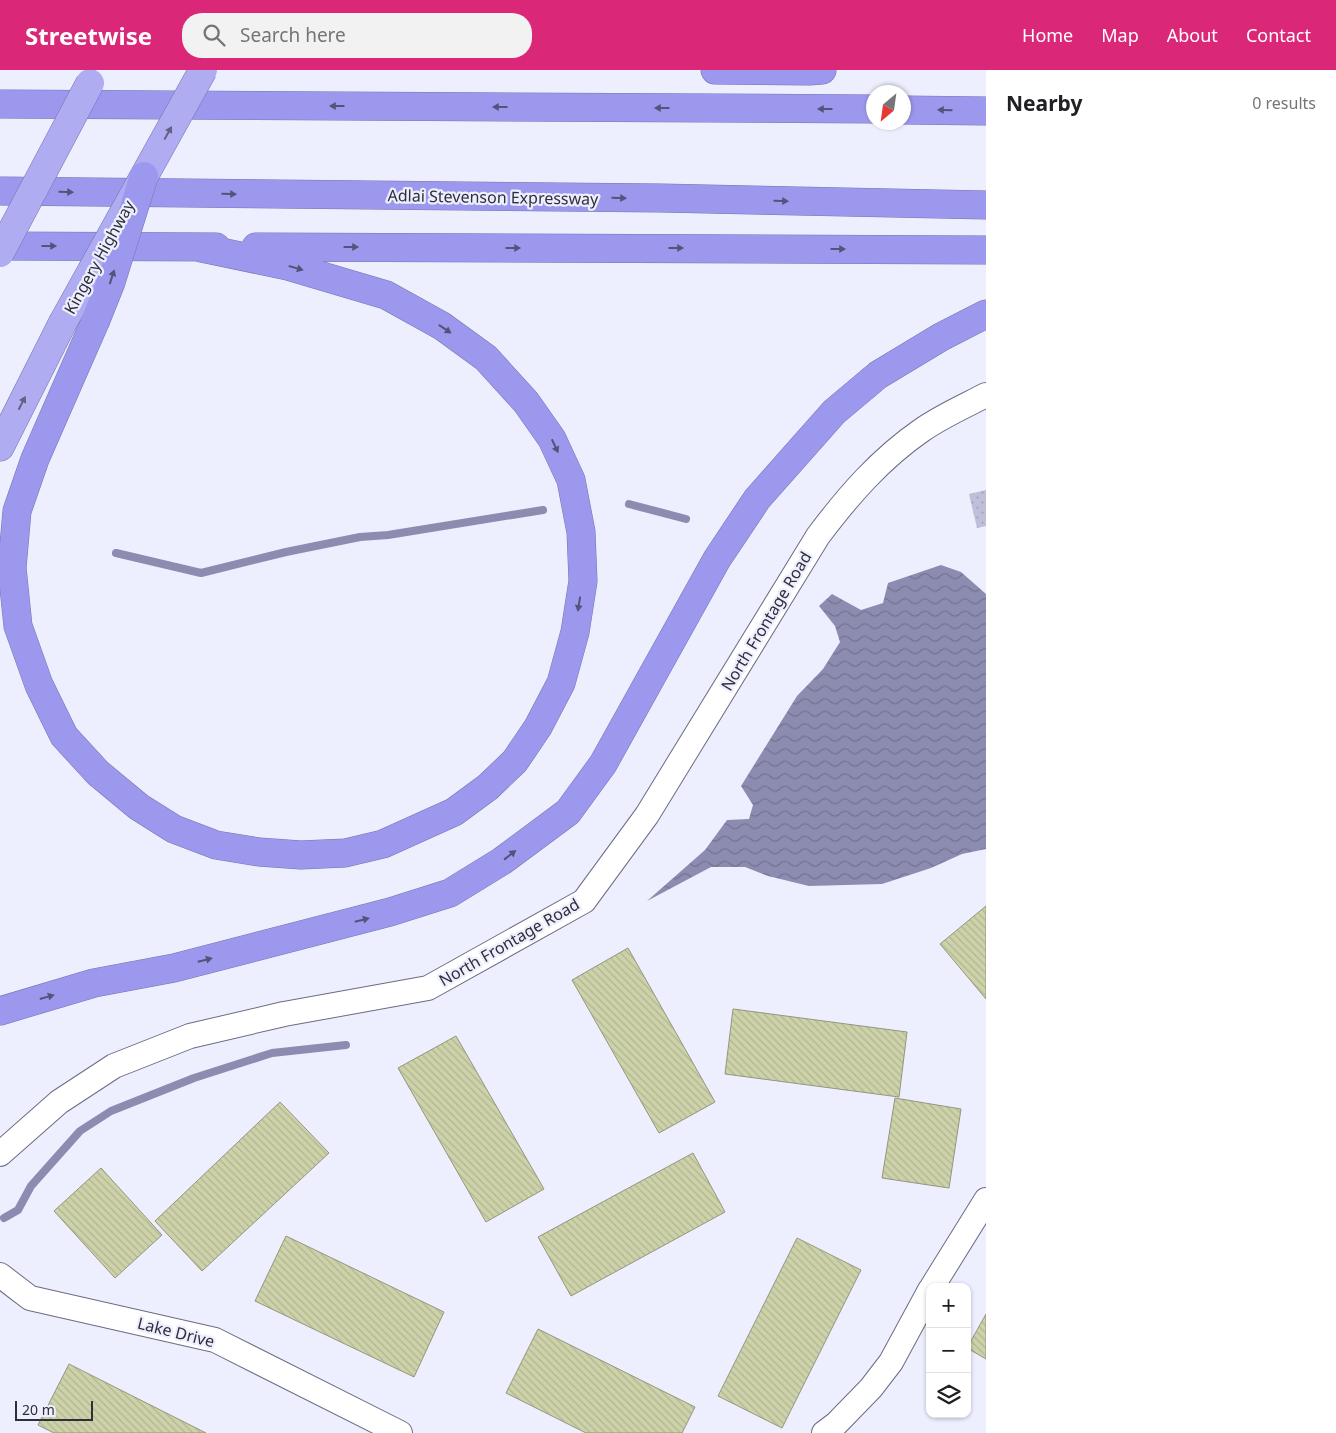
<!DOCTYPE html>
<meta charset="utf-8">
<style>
:root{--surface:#fff;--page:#f2f2f2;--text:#202124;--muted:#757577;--line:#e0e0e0;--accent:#db2777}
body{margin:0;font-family:"Noto Sans",sans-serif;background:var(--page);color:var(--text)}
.controls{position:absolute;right:15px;bottom:15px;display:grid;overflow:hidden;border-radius:10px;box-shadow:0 1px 4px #0004}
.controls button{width:45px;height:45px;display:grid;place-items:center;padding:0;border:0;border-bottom:1px solid var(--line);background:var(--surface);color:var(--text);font:25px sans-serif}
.compass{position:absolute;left:866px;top:15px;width:45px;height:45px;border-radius:50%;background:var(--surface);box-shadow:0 1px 4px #0004;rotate:209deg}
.scale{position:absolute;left:15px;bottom:12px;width:78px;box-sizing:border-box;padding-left:5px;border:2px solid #2f2f39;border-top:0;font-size:14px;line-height:18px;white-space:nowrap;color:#2f2f39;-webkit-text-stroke:4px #edeefe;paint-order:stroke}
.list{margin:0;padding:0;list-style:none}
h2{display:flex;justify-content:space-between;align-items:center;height:65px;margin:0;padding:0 20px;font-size:21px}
h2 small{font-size:16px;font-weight:400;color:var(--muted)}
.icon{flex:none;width:28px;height:28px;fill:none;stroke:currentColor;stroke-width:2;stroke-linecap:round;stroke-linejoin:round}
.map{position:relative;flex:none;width:986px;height:1363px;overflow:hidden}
header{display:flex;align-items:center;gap:30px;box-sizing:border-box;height:70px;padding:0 25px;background:var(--accent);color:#fff}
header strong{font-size:24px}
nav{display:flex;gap:28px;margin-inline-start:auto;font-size:18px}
.search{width:350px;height:45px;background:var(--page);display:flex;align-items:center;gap:12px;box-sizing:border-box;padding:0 18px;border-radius:20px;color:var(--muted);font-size:19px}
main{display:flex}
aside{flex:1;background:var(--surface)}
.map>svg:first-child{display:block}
.grass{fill:url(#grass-dots)}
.water{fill:url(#water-waves)}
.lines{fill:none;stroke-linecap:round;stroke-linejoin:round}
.stream{stroke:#8c8cb1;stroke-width:8}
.building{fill:url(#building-back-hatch);stroke:#94967e}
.minor-casing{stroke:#6c6c83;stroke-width:26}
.trunk-casing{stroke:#7673af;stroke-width:29}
.motorway-casing{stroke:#7673af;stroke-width:29}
.minor{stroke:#fff;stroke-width:24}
.trunk{stroke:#b0acf2;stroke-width:28}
.motorway{stroke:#9c98ee;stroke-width:28}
.trunk-bridge-casing{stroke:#7673af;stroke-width:29;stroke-linecap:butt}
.motorway-bridge-casing{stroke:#7673af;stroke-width:29;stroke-linecap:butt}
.trunk-bridge{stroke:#b0acf2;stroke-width:28}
.motorway-bridge{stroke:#9c98ee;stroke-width:28}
.oneway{fill:#555478}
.oneway2{fill:#636183}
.labels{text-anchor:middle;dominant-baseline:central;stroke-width:4.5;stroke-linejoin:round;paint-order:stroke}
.street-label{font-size:16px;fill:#2f2f39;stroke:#edeefe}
</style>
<header>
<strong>Streetwise</strong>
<div class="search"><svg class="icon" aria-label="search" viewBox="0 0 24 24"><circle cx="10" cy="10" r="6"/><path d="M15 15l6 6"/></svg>Search here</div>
<nav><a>Home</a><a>Map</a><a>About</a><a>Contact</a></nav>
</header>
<main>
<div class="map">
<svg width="986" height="1363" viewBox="0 0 986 1363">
<defs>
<pattern id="grass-dots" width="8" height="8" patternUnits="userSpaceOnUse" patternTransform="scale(1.25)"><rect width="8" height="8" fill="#bfbfd9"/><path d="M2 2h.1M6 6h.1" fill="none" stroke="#a4a4bb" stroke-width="1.8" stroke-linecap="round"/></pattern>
<pattern id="water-waves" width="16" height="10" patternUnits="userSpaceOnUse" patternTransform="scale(1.25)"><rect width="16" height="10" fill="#8c8cb1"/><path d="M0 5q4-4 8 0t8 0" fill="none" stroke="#737391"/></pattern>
<pattern id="building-back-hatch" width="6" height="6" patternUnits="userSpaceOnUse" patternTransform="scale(1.25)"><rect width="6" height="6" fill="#ced2a9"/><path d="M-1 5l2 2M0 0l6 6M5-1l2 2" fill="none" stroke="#b1b592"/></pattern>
</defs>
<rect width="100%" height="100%" fill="#edeefe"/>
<path class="grass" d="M986 420V456L977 458 969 424Z"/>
<path class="water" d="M941 495 961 502 986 524V779L962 784 931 798 882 814 809 816 768 806 745 797H711L647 831 705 780 727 750 749 749 753 735 741 716 797 626 823 599 840 572 835 556 819 536 832 524 861 540 883 533 888 513Z"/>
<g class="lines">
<path class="stream" d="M629 434 686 449
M116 483 201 503 286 482 360 467 388 465 543 440
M4 1148 18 1140 31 1116 80 1061 111 1041 194 1008 272 983 346 975"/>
</g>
<path class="building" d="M986 836V929L940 874Z
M628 878 715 1032 659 1063 572 910Z
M733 939 907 962 899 1027 725 1004Z
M456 966 544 1119 486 1152 398 998Z
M895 1028 961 1039 949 1118 882 1108Z
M280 1032 329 1083 202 1201 155 1151Z
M693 1083 725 1142 571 1226 538 1167Z
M101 1098 162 1165 115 1208 54 1141Z
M286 1166 444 1242 414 1307 255 1231Z
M797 1168 861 1200 782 1358 718 1326Z
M986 1244V1289L967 1278Z
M538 1259 695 1337 682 1363H586L506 1323Z
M69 1294 206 1363H54L38 1355Z"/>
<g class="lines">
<defs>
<path id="minor" d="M0 1084 59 1032 114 996 190 966 284 944 428 918 584 831 647 745 818 466C848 426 880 389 922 360 942 346 965 336 986 325
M0 1205 30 1228 215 1270 400 1363
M932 1217 986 1130
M824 1363 836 1354 871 1318 891 1292 930 1220"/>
<path id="trunk" d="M0 377 62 254"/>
<path id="motorway" d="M715 0 809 1 822 0
M0 34 874 39
M904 40 986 41
M0 121 661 128 986 135
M0 176 216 177
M256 177 986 180
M95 252 35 389 17 441 12 498 18 556 39 615 64 666 98 703 139 737 174 759 216 775 259 782 301 785 345 783 383 774 454 742 488 717 515 691 538 657 561 613 575 562 583 511 581 462 571 410 552 369 526 332 486 288 442 256 386 225 288 196 197 177
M0 941 94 913 174 898 390 842 450 823 502 791 568 742 603 694 717 489 757 429 834 342 878 305 941 267 986 244"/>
</defs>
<use href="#minor" class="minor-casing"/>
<use href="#trunk" class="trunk-casing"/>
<use href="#motorway" class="motorway-casing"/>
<use href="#minor" class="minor"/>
<use href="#trunk" class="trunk"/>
<use href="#motorway" class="motorway"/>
<defs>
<path id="trunk-bridge" d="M0 183 90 13
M62 254 203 0"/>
<path id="motorway-bridge" d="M95 252 111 212 144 106"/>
</defs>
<use href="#trunk-bridge" class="trunk-bridge-casing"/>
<use href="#motorway-bridge" class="motorway-bridge-casing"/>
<use href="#trunk-bridge" class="trunk-bridge"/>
<use href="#motorway-bridge" class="motorway-bridge"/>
</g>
<defs><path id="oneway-solid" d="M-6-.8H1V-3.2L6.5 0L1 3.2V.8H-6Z" transform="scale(1.25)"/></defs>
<g class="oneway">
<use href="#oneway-solid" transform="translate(337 36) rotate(-180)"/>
<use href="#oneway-solid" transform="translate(500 37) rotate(-180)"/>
<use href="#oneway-solid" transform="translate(662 38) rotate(-180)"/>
<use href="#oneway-solid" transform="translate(825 39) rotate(-180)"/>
<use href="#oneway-solid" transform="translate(945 40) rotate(-179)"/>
<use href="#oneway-solid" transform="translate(66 122) rotate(1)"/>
<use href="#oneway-solid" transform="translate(229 124) rotate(1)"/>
<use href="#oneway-solid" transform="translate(619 128) rotate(1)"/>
<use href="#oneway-solid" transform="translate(781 131) rotate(1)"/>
<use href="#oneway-solid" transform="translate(49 176)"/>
<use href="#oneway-solid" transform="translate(351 177)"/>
<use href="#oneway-solid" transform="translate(513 178)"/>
<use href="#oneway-solid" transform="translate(676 178)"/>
<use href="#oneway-solid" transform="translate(838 179)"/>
<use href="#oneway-solid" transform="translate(296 198) rotate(16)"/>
<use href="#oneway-solid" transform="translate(112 207) rotate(-72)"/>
<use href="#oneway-solid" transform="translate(445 259) rotate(34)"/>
<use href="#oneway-solid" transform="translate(555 376) rotate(65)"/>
<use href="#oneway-solid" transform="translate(579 534) rotate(99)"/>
<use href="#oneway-solid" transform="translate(510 785) rotate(-38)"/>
<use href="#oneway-solid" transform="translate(362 850) rotate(-14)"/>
<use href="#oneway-solid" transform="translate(205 890) rotate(-14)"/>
<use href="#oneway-solid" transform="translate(47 927) rotate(-16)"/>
</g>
<g class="oneway2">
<use href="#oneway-solid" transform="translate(168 63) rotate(-61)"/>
<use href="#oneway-solid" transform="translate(22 333) rotate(-63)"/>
</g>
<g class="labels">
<g class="street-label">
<text transform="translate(493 127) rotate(1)">Adlai Stevenson Expressway</text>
<text transform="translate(99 187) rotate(-61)">Kingery Highway</text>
<text transform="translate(766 551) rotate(-59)">North Frontage Road</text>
<text transform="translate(509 872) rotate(-30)">North Frontage Road</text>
<text transform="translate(176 1262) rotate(14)">Lake Drive</text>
</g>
</g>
</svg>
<div class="controls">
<button>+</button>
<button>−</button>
<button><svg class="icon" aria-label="layers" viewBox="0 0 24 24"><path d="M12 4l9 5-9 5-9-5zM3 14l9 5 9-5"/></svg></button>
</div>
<svg class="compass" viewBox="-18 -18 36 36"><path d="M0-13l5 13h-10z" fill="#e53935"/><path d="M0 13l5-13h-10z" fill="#757577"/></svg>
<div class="scale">20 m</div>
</div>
<aside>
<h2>Nearby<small>0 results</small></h2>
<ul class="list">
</ul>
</aside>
</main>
